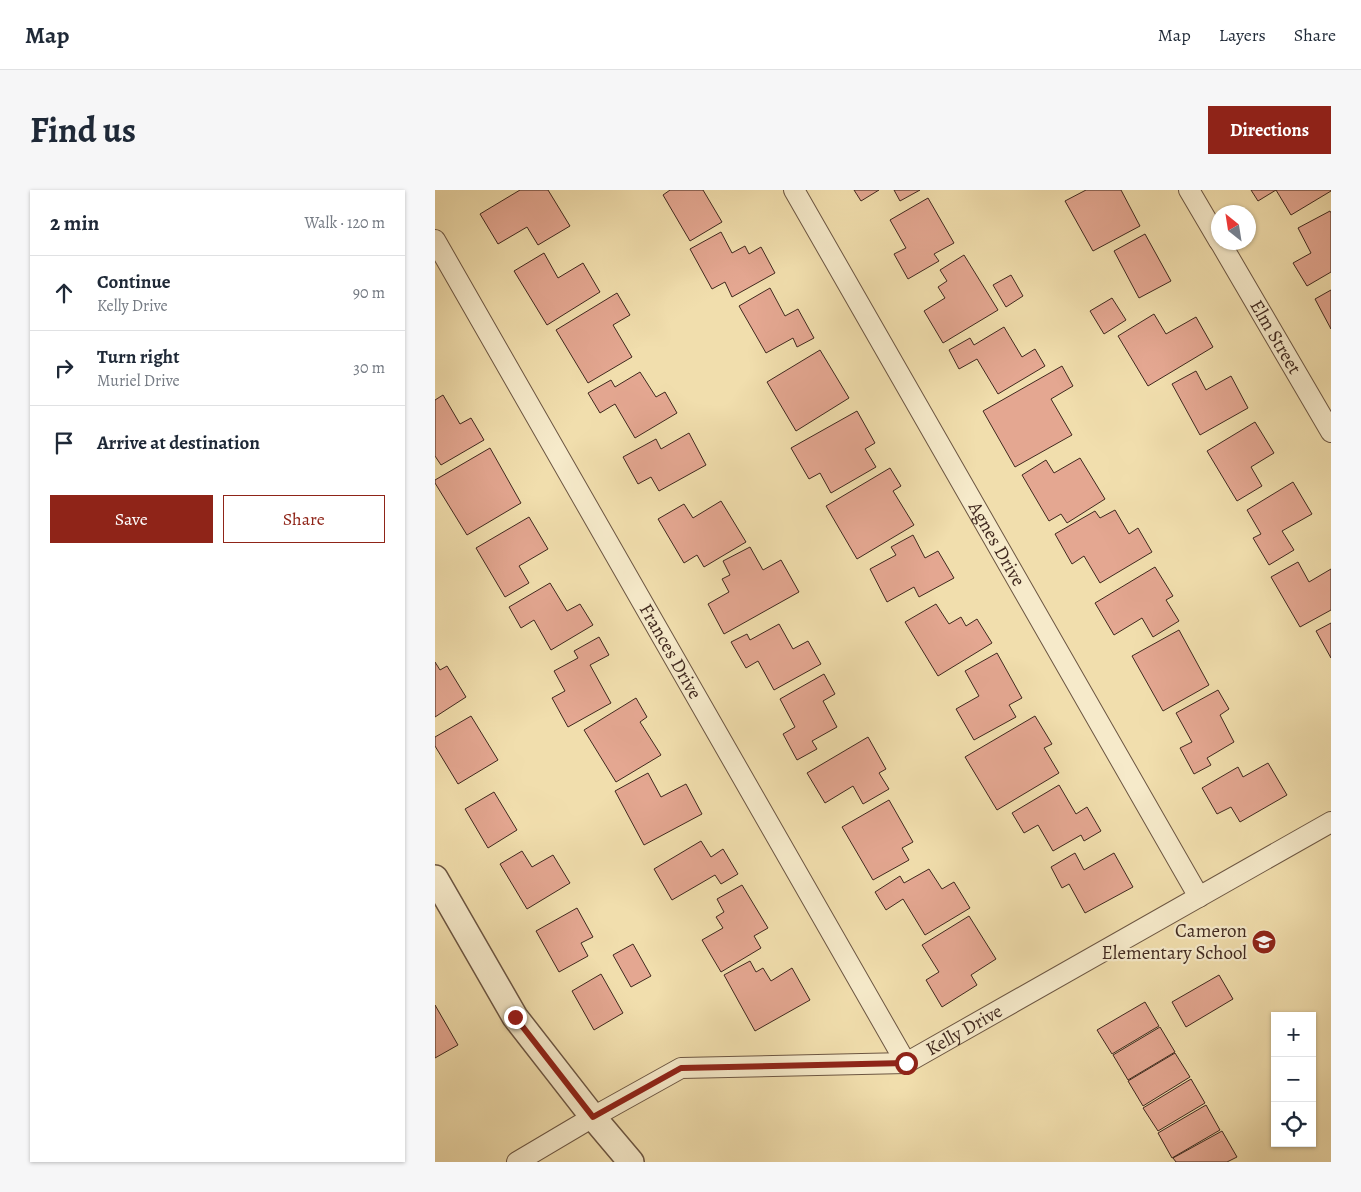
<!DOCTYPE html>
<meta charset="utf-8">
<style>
:root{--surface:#fff;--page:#f6f6f7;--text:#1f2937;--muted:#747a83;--line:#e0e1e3;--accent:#8f2418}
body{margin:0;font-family:Alegreya,serif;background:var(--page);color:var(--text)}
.controls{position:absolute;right:15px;bottom:15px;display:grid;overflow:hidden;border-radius:0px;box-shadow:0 1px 4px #0004}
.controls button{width:45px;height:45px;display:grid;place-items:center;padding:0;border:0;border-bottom:1px solid var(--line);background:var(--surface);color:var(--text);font:25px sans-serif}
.compass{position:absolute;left:776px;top:15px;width:45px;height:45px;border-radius:50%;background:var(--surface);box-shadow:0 1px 4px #0004;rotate:330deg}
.stop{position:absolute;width:15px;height:15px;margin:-11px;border:4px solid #8f2418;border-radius:50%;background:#fff}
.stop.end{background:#8f2418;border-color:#fff;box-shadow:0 1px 5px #0008}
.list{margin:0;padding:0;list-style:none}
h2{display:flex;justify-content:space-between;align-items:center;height:65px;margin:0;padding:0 20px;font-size:21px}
h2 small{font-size:16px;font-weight:400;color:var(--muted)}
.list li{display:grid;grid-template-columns:32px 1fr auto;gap:15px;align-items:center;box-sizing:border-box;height:75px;padding:0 20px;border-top:1px solid var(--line)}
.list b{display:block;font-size:19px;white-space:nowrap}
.list p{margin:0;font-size:16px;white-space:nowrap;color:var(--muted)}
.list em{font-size:16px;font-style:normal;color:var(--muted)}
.actions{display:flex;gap:10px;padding:15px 20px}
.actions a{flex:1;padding:11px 0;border:1px solid var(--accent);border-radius:0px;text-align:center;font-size:18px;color:var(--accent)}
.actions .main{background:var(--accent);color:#fff}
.icon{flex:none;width:28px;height:28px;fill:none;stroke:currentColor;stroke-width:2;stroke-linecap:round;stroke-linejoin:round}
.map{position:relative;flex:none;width:896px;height:972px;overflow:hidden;border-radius:0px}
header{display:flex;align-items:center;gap:30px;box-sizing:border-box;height:70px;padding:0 25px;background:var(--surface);border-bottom:1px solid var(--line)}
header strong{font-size:24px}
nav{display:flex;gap:28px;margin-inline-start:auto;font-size:18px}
.intro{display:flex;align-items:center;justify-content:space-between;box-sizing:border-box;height:120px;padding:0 30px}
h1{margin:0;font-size:35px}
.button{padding:12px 22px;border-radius:0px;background:var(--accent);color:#fff;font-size:18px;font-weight:700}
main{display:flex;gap:30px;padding:0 30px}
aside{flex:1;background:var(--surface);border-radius:0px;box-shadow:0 1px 4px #0004}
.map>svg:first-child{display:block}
.building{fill:#e4a791;stroke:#40291f}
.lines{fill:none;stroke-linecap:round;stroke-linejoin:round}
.minor-casing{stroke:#6c5642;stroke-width:22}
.tertiary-casing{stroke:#6c5642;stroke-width:28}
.minor{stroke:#f6eaca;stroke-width:20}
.tertiary{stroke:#f6eaca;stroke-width:25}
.route{stroke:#8f2418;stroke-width:6}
.labels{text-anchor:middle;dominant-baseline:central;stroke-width:4.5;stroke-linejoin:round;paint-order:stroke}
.street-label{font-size:19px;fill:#40291f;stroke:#f6eaca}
.poi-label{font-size:19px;fill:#40291f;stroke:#f6eaca;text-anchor:end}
</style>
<header>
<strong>Map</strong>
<nav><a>Map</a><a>Layers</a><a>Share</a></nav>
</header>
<div class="intro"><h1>Find us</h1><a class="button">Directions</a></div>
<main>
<aside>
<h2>2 min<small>Walk · 120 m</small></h2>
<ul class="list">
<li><svg class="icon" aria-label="ahead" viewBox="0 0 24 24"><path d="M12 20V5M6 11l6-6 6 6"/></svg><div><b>Continue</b><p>Kelly Drive</p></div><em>90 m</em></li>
<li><svg class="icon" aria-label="right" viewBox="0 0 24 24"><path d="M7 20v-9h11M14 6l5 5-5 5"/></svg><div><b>Turn right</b><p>Muriel Drive</p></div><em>30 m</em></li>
<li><svg class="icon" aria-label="arrive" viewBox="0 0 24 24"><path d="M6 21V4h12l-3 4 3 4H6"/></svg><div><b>Arrive at destination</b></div></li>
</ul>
<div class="actions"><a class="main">Save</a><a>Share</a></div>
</aside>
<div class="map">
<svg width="896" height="972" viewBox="0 0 896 972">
<rect width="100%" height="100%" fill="#f1dead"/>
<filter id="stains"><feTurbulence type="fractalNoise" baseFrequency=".004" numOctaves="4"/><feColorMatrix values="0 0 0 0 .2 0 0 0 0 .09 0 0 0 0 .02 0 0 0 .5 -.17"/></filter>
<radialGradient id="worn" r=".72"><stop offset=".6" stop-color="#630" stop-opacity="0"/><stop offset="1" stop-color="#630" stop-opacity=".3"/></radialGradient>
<path class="building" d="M85 0H113L135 36 103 55 92 37 63 54 45 24Z
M235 0H268L287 32 255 51 228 5Z
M419 0H444L426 11Z
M459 0H485L465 11Z
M651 0H686L705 36 658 61 630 11Z
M816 0H841L823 11Z
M841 0H896V1L856 25Z
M493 8 519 53 499 64 504 71 473 89 459 64 471 58 455 30Z
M895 21 896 23V82L872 96 858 73 876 63 863 38Z
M286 42 297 63 310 56 314 64 326 57 340 83 297 107 290 92 277 99 255 59Z
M710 44 736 91 704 108 679 61Z
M109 63 123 88 148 73 165 102 112 135 79 81Z
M529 65 563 120 508 153 489 121 510 108 503 97 512 91 505 80Z
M576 85 588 106 571 117 558 95Z
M335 98 350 126 363 119 379 148 362 157 358 148 331 163 304 116Z
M896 100V139L880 109Z
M182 103 195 125 178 135 197 167 153 193 121 140Z
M677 108 691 130 669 144 655 121Z
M719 124 731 144 761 127 778 157 713 196 683 146Z
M569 137 587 167 600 159 610 176 563 204 542 169 524 179 514 160 535 148 539 155Z
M385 160 414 208 361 241 332 192Z
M627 176 638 196 616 209 637 245 580 277 548 221Z
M761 181 771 200 796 186 813 218 765 245 737 194Z
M205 182 221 207 230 202 242 223 200 248 180 214 165 223 153 203 176 190 180 197Z
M8 205 25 234 36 228 49 250 6 275 0 266V210Z
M422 221 440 253 430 259 441 277 396 303 385 283 374 289 356 258Z
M820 232 839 263 816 277 827 296 802 311 772 261Z
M254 243 271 275 224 301 216 287 203 294 188 267 221 249 226 259Z
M55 258 86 313 32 345 0 293V290Z
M645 268 670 309 632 333 626 324 614 331 587 285 611 270 619 283Z
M455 278 466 296 458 301 479 335 422 369 391 316Z
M858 292 877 324 847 341 859 360 834 375 818 348 826 344 812 320Z
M286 311 311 352 269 377 262 365 249 373 223 329 249 314 258 328Z
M680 320 694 344 703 338 717 362 665 393 649 366 637 374 620 344 660 321 665 328Z
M94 327 113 359 84 376 94 393 70 407 41 358Z
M478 345 490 368 503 361 519 388 484 407 479 397 452 412 435 379 461 365 456 357Z
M315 357 328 380 346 370 364 402 289 444 273 414 294 402 287 389 295 385 288 371Z
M863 372 874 392 896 379V420L865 437 836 387Z
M720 377 738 406 731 410 744 431 718 447 707 428 679 445 660 413Z
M115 393 132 421 145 414 158 435 116 460 99 430 86 438 74 417Z
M501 414 514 434 526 427 531 436 542 429 557 453 503 486 470 432Z
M896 433V468L881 441Z
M344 434 358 459 373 451 386 474 339 500 323 471 311 478 296 452 312 444 315 450Z
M744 440 774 495 728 521 697 466Z
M164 447 174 465 155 475 176 513 133 537 117 508 130 501 119 481 143 468 139 461Z
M562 463 587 508 574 515 581 527 539 550 521 519 544 506 530 481Z
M0 472 5 480 12 476 31 507 0 527Z
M389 484 400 504 388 511 402 537 377 551 382 559 362 570 348 544 360 537 345 509Z
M783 500 794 519 785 525 799 552 772 568 776 575 759 584 745 558 757 552 741 523Z
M201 508 212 527 205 532 226 565 181 592 149 540Z
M36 526 63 570 23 594 0 556V547Z
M600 526 617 554 609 558 624 583 562 620 530 567Z
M433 547 451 579 444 583 454 599 428 614 418 596 390 613 372 583Z
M833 573 852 605 805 632 796 617 782 624 767 598 803 577 808 587Z
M213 583 226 607 251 594 267 624 209 655 180 601Z
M624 595 641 624 652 617 666 641 649 651 646 645 618 661 603 635 589 643 577 623Z
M59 602 82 640 53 658 30 619Z
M454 610 478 652 467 658 474 670 438 690 407 637Z
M266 651 276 667 288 659 303 684 286 694 280 685 237 710 219 679Z
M87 661 97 677 118 665 135 693 92 719 65 674Z
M640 663 649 680 679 663 698 697 650 723 634 694 627 698 616 677Z
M494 679 507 699 519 692 535 718 490 745 468 709 451 720 440 702 465 686 469 693Z
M307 695 333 738 319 746 326 758 286 782 267 750 288 738 281 727 289 722 282 709Z
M142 718 158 747 146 753 153 766 124 782 101 741Z
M534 726 561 769 536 785 542 795 507 817 491 790 504 782 487 755Z
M198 754 216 786 196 797 178 765Z
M315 771 321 782 328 778 336 791 357 778 375 810 320 841 289 785Z
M166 784 188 823 159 840 137 801Z
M784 785 798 809 751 837 737 812Z
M710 812 724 836 677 864 662 840Z
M0 815 23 855 0 868Z
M725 837 740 862 693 890 678 865Z
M740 863 755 887 708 916 693 891Z
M756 889 770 913 723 941 708 918Z
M771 915 785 940 737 968 723 943Z
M787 941 802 967 792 972H741L738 968Z"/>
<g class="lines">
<defs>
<g id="minor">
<path id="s1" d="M359 0 764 707"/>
<path d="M754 0 784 51"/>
<path id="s2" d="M0 50 471 873"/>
<path id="s3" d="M785 52 896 242"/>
<path id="s4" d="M82 972 158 927 246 878 471 873 896 632"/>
</g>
<path id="tertiary" d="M0 688 80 827 158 927 196 972"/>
</defs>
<use href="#minor" class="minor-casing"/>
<use href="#tertiary" class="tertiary-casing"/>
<use href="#minor" class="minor"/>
<use href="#tertiary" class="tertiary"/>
</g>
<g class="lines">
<path class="route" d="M80 827 158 927 246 878 471 873"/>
</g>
<defs>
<symbol id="school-disc" viewBox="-11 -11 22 22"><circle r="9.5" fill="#8f2418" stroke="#f6eaca"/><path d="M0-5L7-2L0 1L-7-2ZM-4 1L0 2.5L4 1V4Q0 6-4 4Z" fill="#fff"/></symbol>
</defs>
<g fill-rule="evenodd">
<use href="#school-disc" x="815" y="738" width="28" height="28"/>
</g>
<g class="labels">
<g class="street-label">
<text stroke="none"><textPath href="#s3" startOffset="110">Elm Street</textPath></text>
<text stroke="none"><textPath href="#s1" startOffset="408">Agnes Drive</textPath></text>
<text stroke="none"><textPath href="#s2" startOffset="474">Frances Drive</textPath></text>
<text stroke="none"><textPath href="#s4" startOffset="481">Kelly Drive</textPath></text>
</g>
<g class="poi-label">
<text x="812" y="741">Cameron<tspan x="812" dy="22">Elementary School</tspan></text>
</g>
</g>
<rect width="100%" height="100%" filter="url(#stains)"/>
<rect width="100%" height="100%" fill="url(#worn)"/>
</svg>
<div class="controls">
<button>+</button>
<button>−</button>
<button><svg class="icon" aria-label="locate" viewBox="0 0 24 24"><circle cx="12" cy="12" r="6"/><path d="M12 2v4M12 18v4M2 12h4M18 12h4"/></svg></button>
</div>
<svg class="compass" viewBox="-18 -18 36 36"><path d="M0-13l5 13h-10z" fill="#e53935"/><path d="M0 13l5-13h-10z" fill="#747a83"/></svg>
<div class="stop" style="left:471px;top:873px"></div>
<div class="stop end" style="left:80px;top:827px"></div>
</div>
</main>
